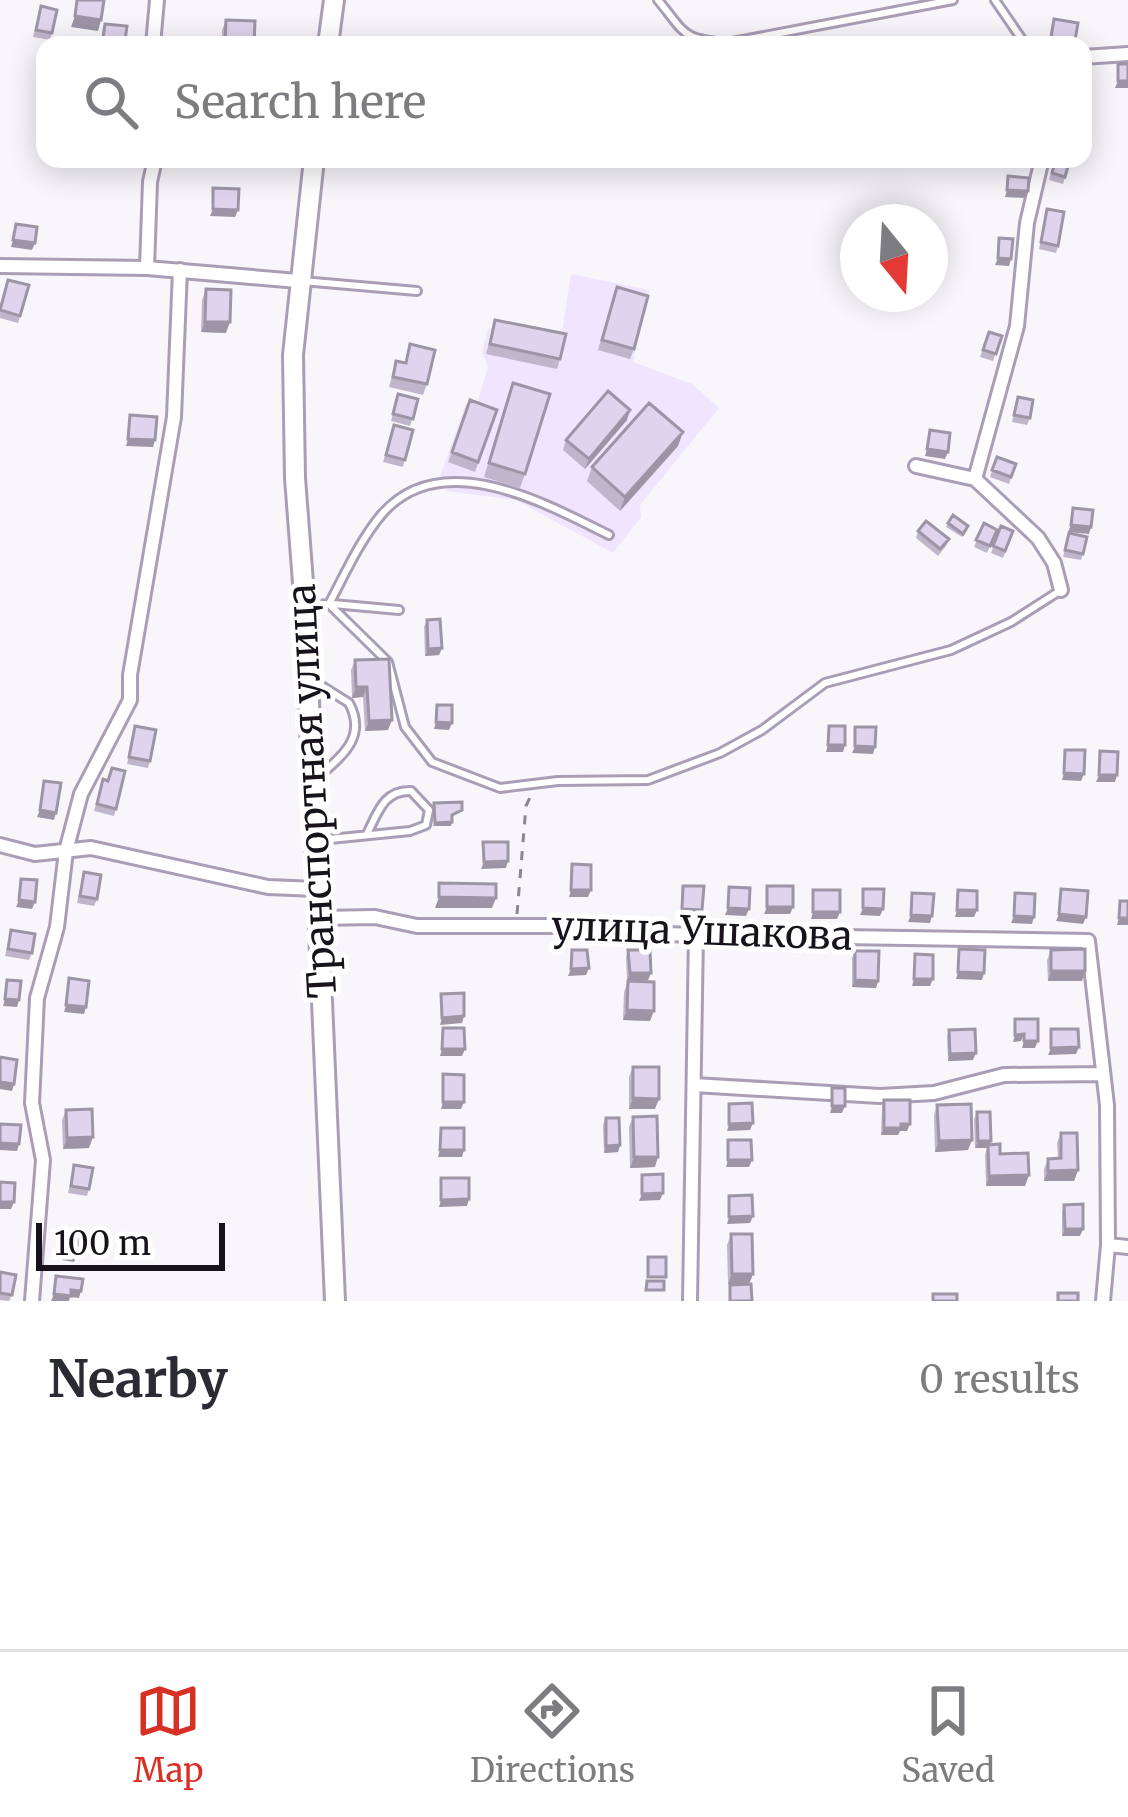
<!DOCTYPE html>
<meta charset="utf-8">
<style>
:root{--surface:#fff;--page:#f2f2f3;--text:#2b2b33;--muted:#7c7c81;--line:#e1e1e2;--accent:#d93025}
body{margin:0;font-family:Merriweather,serif;background:var(--page);color:var(--text)}
.compass{position:absolute;left:840px;top:204px;width:108px;height:108px;border-radius:50%;background:var(--surface);box-shadow:0 6px 30px #0003;rotate:162deg}
.scale{position:absolute;left:36px;bottom:30px;width:189px;box-sizing:border-box;padding-left:12px;border:6px solid #17121b;border-top:0;font-size:33px;line-height:42px;white-space:nowrap;color:#17121b;-webkit-text-stroke:9px #fff;paint-order:stroke}
.list{margin:0;padding:0;list-style:none}
h2{display:flex;justify-content:space-between;align-items:center;height:156px;margin:0;padding:0 48px;font-size:51px}
h2 small{font-size:39px;font-weight:400;color:var(--muted)}
.icon{flex:none;width:66px;height:66px;fill:none;stroke:currentColor;stroke-width:2;stroke-linecap:round;stroke-linejoin:round}
.map{position:relative;flex:none;width:1128px;height:1301px;overflow:hidden}
.search{position:absolute;background:var(--surface);box-shadow:0 6px 30px #0003;left:36px;right:36px;top:36px;height:132px;display:flex;align-items:center;gap:30px;box-sizing:border-box;padding:0 42px;border-radius:24px;color:var(--muted);font-size:45px}
.sheet{height:348px;background:var(--surface)}
nav{display:flex;justify-content:space-around;align-items:center;box-sizing:border-box;height:168px;border-top:3px solid var(--line);background:var(--surface);font-size:33px;color:var(--muted)}
nav a{display:grid;justify-items:center;gap:6px}
nav .on{color:var(--accent)}
.map>svg:first-child{display:block}
.built{fill:#f1e4fe}
.lines{fill:none;stroke-linecap:round;stroke-linejoin:round}
.service-casing{stroke:#aa9eb6;stroke-width:12}
.minor-casing{stroke:#aa9eb6;stroke-width:18}
.secondary-casing{stroke:#aa9eb6;stroke-width:24}
.path{stroke:#89868d;stroke-width:3;stroke-dasharray:9 9;stroke-linecap:butt}
.service{stroke:#fff;stroke-width:6}
.minor{stroke:#fff;stroke-width:12}
.secondary{stroke:#fff;stroke-width:18}
.wall{fill:#c1b5cc}
.shaded-wall{fill:#9d94a6}
.building{fill:#e0d3ed;stroke:#9d94a6;stroke-width:3}
.labels{text-anchor:middle;dominant-baseline:central;stroke-width:10;stroke-linejoin:round;paint-order:stroke}
.street-label{font-size:39px;fill:#17121b;stroke:#fff}
</style>
<div class="map">
<svg width="1128" height="1301" viewBox="0 0 1128 1301">
<rect width="100%" height="100%" fill="#f8f6fb"/>
<path class="built" d="M571 274 650 290 633 362 692 384 719 408 640 505 641 517 613 553 516 500 446 491 439 479 466 403 477 404 488 367 482 352 488 328 561 338Z"/>
<g class="lines">
<defs>
<path id="service" d="M658 0C686 34 681 39 727 43L953 0
M995 0 1023 41 1030 45
M302 281 417 291
M329 604 388 662 405 727 432 762 500 788 558 781 648 780 720 753 762 730 825 683 951 650 1011 622 1058 592
M333 604 399 610
M305 606 329 604C345 574 360 540 382 514 442 445 546 504 609 535
M314 681 349 703C368 739 340 757 315 780
M320 840 410 831 426 825 429 810 411 791C384 790 378 812 367 834"/>
<path id="minor" d="M153 45 157 0
M1083 57 1128 54
M0 266 147 268 298 281
M147 268 150 182 155 159
M916 466 975 479 1038 538 1054 563 1061 590
M975 479 1017 326 1027 223 1042 159
M0 845 35 854 91 848 268 887 317 889
M319 918 375 917 417 926H620L655 934 1088 941 1107 1105 1108 1245 1103 1301
M694 1085 880 1096 934 1093 1004 1075 1103 1074
M1108 1245 1128 1247
M32 1301 43 1160 32 1103 37 998 57 927 66 851 81 794 130 700V675L174 417 180 270
M690 1301 696 934"/>
<path id="secondary" d="M328 45 334 0
M314 159 293 355 295 478 305 609 335 1301"/>
</defs>
<use href="#service" class="service-casing"/>
<use href="#minor" class="minor-casing"/>
<use href="#secondary" class="secondary-casing"/>
<path class="path" d="M517 914 526 806 532 793"/>
<use href="#service" class="service"/>
<use href="#minor" class="minor"/>
<use href="#secondary" class="secondary"/>
</g>
<path class="wall" d="M41 6 52 33 50 40 33 37Z
M1054 19 1075 40 1073 45 1048 44Z
M226 20 254 45H222V30Z
M1055 159H1070L1063 184 1049 180Z
M1047 209 1058 246 1056 253 1039 249Z
M29 285 18 323 0 318V306Z
M206 289 226 333 201 332 202 300Z
M613 297 634 349 630 359 598 350Z
M495 320 560 359 557 369 486 354Z
M989 332 1002 336 993 361 980 357Z
M410 344 427 384 423 395 389 387 396 361 405 362Z
M398 394 418 399 410 426 391 421Z
M508 397 525 474 520 488 484 477Z
M1018 397 1030 418 1027 425 1012 422Z
M470 400 497 410 475 472 448 462Z
M627 420 585 469 563 450 566 440Z
M394 425 413 430 403 467 383 462Z
M678 446 620 511 587 481 592 467Z
M997 457 1016 464 1009 484 990 477Z
M948 523 966 529 967 530 962 537 946 527Z
M984 523 997 530 987 553 974 547Z
M1001 526 1013 531 1003 558 991 553Z
M918 531 949 539 946 546 938 556 916 538Z
M1069 533 1083 554 1081 560 1063 557Z
M427 620 442 648 439 655 425 656 424 627Z
M355 660 388 730 365 731 363 697 352 698 351 670Z
M135 726 150 761 148 768 127 764Z
M103 779 116 809 114 816 94 811Z
M84 872 97 899 94 906 77 903Z
M11 930 32 953 29 960 5 956Z
M628 950 651 973 648 980H627L626 957Z
M1051 950 1082 981H1048L1047 960Z
M855 951 878 981 876 988 852 987V958Z
M628 981 650 1021 623 1020 624 992Z
M949 1030 973 1060 948 1061 947 1037Z
M633 1067 655 1109H629V1077Z
M884 1100 907 1131H900L898 1135H881L882 1107Z
M937 1105 968 1150 935 1152 934 1115Z
M66 1110 89 1148 63 1149 62 1120Z
M977 1112 989 1145 1000 1154 1025 1186H986L985 1155 987 1148H975L974 1119Z
M633 1117 655 1167 630 1168 629 1127Z
M606 1118 620 1145 618 1152 604 1153 603 1125Z
M1061 1133 1078 1170 1074 1181H1044V1169L1048 1159 1058 1158 1057 1143Z
M74 1165 89 1189 87 1196 68 1193Z
M1064 1205 1080 1236H1062V1212Z
M731 1234 753 1274 749 1284H728L727 1245Z
M0 1272 12 1295 9 1301 0 1300Z"/>
<path class="shaded-wall" d="M75 16 101 20 98 31 71 27Z
M103 38 125 40 124 45H101Z
M1118 81H1128V88H1115Z
M217 159H243L241 164 215 163Z
M1007 190 1028 191 1025 198 1005 197Z
M213 209 238 210 235 217 210 216Z
M13 240 35 243 32 250 11 247Z
M998 258 1011 259 1009 266 995 265Z
M205 322H230L226 333 201 332Z
M630 410 627 420 585 469 589 459Z
M683 432 678 446 620 511 625 497Z
M128 439 155 440 153 447 126 446Z
M927 449 948 452 945 459 925 456Z
M1071 525 1091 527 1089 534 1068 532Z
M442 648 439 655 425 656 428 649Z
M356 687H367L363 697 352 698Z
M392 720 388 730 365 731 369 721Z
M436 722 452 723 449 730 434 729Z
M828 745H845L843 752H826Z
M855 746 875 747 873 754 852 753Z
M1064 773 1084 774 1081 781 1062 780Z
M1099 775H1117L1115 782H1096Z
M40 810 56 813 54 820 37 817Z
M452 822 451 826H433L435 823Z
M508 861 506 868 481 869 484 862Z
M571 890H591L588 897H569Z
M439 897 496 898 492 908H435Z
M19 900 35 902 32 909 16 907Z
M767 907H793L790 914H764Z
M728 908 749 909 746 916 725 915Z
M863 908 883 909 880 916 860 915Z
M682 909 702 910 700 917 680 916Z
M957 910H977L974 917H955Z
M813 912H840L837 919H811Z
M1059 914 1086 917 1083 924 1056 921Z
M911 915 932 916 930 923 908 922Z
M1014 916 1034 917 1032 924 1011 923Z
M1119 918H1128V925H1117Z
M589 968 586 975 568 976 571 969Z
M1051 971H1085L1082 981H1048Z
M958 972 984 973 982 980 956 979Z
M630 973H651L648 980H627Z
M914 979H933L930 986H912Z
M855 980 878 981 876 988 852 987Z
M5 999 19 1000 17 1007 3 1006Z
M66 1005 86 1007 84 1014 64 1012Z
M627 1010 654 1011 650 1021 623 1020Z
M464 1016 462 1023 440 1025 442 1018Z
M1024 1034 1021 1041 1013 1042 1015 1035Z
M1024 1041H1038L1035 1048H1022Z
M1079 1047 1076 1054 1048 1055 1051 1048Z
M442 1049H465L462 1056H440Z
M976 1053 973 1060 948 1061 950 1054Z
M0 1082 14 1084 12 1091 0 1089Z
M633 1098 659 1099 655 1109H629Z
M443 1102H464L461 1109H441Z
M832 1106H845L842 1113H830Z
M753 1123 750 1130 727 1131 729 1124Z
M901 1124H910L907 1131H900L898 1135H881L884 1128Z
M93 1137 89 1148 63 1149 67 1138Z
M972 1140 968 1150 935 1152 939 1141Z
M978 1141H991L988 1148H975Z
M0 1143 19 1144 17 1151 0 1150Z
M620 1145 618 1152 604 1153 606 1146Z
M440 1150H464L462 1157H438Z
M634 1157H658L655 1167 630 1168Z
M728 1160H752L749 1167H726Z
M1078 1170 1074 1181H1044L1048 1171Z
M1029 1175 1025 1186H986L989 1176Z
M663 1193 660 1200 639 1201 642 1194Z
M469 1199 467 1206 439 1207 441 1200Z
M0 1202H14L11 1209H0Z
M753 1216 750 1223 727 1224 729 1217Z
M1065 1229H1083L1080 1236H1062Z
M65 1253 77 1255 74 1262 62 1260Z
M732 1274H753L749 1284H728Z
M71 1290 81 1291 79 1298 70 1297 69 1301H51L54 1294Z"/>
<path class="building" d="M77 0H104L101 20 75 16Z
M41 6 57 10 52 33 36 30Z
M1054 19 1078 23 1075 40 1051 37Z
M226 20 255 21 254 45H225Z
M105 24 127 26 125 40 103 38Z
M1118 64H1128V81H1118Z
M1056 159H1070L1065 177 1052 173Z
M1008 176 1029 178 1028 191 1007 190Z
M213 188 239 189 238 210 213 209Z
M1047 209 1064 212 1058 246 1041 242Z
M16 224 37 227 35 243 13 240Z
M999 238 1013 239 1011 259 998 258Z
M8 280 29 285 20 316 0 310Z
M617 287 648 296 634 349 602 340Z
M206 289 231 290 230 322H205Z
M495 320 566 334 560 359 490 344Z
M989 332 1002 336 996 354 983 350Z
M410 344 435 350 427 384 393 377 396 361 406 363Z
M513 383 550 394 525 474 489 463Z
M608 391 630 410 589 459 566 440Z
M398 394 418 399 413 419 393 414Z
M1018 397 1033 400 1030 418 1014 415Z
M470 400 497 410 478 462 452 452Z
M649 403 683 432 625 497 592 467Z
M130 415 157 417 155 440 128 439Z
M394 425 413 430 405 460 386 455Z
M930 430 950 433 948 452 927 449Z
M997 457 1016 464 1011 477 992 470Z
M1073 508 1093 510 1091 527 1071 525Z
M953 515 968 526 963 534 948 523Z
M926 521 949 539 940 549 918 531Z
M984 523 997 530 990 546 976 540Z
M1001 526 1013 531 1005 551 993 546Z
M1069 533 1087 537 1083 554 1065 550Z
M440 619 442 648 428 649 427 620Z
M389 659 392 720 369 721 367 687H356L355 660Z
M437 705H452V723L436 722Z
M135 726 156 730 150 761 129 757Z
M829 726H845V745H828Z
M855 727H876L875 747 855 746Z
M1065 750H1085L1084 774 1064 773Z
M1100 751 1118 752 1117 775H1099Z
M112 768 125 771 116 809 97 804 103 779 108 781Z
M44 781 61 783 56 813 40 810Z
M462 802V810L452 815V822L435 823 434 803Z
M483 842H508V861L484 862Z
M572 864 591 865V890H571Z
M84 872 101 875 97 899 80 896Z
M21 879 37 880 35 902 19 900Z
M439 883 496 884V898L439 897Z
M683 886H704L702 910 682 909Z
M767 886H793V907H767Z
M729 887 750 888 749 909 728 908Z
M863 889H884L883 909 863 908Z
M1061 889 1088 891 1086 917 1059 914Z
M813 890H840V912H813Z
M958 890 977 891V910H957Z
M912 893 934 894 932 916 911 915Z
M1015 893 1035 894 1034 917 1014 916Z
M1120 901H1128V918H1119Z
M11 930 35 934 32 953 8 949Z
M959 949 985 950 984 973 958 972Z
M1085 949V971H1051V950Z
M572 950H587L589 968 571 969Z
M628 950H650L651 973H630Z
M855 951H879L878 981 855 980Z
M915 954 933 955V979H914Z
M69 978 89 981 86 1007 66 1005Z
M7 980 21 981 19 1000 5 999Z
M628 981 654 982V1011L627 1010Z
M464 993V1016L442 1018 441 994Z
M1015 1019H1038V1041H1024V1034L1015 1035Z
M443 1028H464L465 1049H442Z
M975 1029 976 1053 950 1054 949 1030Z
M1051 1029H1078L1079 1047 1051 1048Z
M0 1057 17 1060 14 1084 0 1082Z
M633 1067H659V1099L633 1098Z
M443 1074 464 1075V1102H443Z
M832 1088H845V1106H832Z
M884 1100H910V1124H901V1128H884Z
M752 1103 753 1123 729 1124V1104Z
M971 1104 972 1140 939 1141 937 1105Z
M92 1109 93 1137 67 1138 66 1110Z
M977 1112H990L991 1141H978Z
M657 1116 658 1157H634L633 1117Z
M606 1118H619L620 1145 606 1146Z
M0 1124 21 1125 19 1144 0 1143Z
M441 1128H464V1150H440Z
M1061 1133H1077L1078 1170 1048 1171V1159L1061 1158Z
M728 1140H751L752 1160H728Z
M1000 1144V1154L1028 1153 1029 1175 989 1176 988 1145Z
M74 1165 93 1168 89 1189 71 1186Z
M663 1174V1193L642 1194V1175Z
M441 1178H469V1199L441 1200Z
M0 1182 15 1183 14 1202H0Z
M752 1195 753 1216 729 1217V1196Z
M1083 1204V1229H1065L1064 1205Z
M67 1234 79 1235 77 1255 65 1253Z
M731 1234H752L753 1274H732Z
M648 1257H666V1277H648Z
M0 1272 16 1275 12 1295 0 1293Z
M56 1276 83 1279 81 1291 71 1290V1296L54 1294Z
M647 1281H664V1290H646Z
M751 1284 752 1301H730V1285Z
M1058 1293H1078V1301H1058Z
M933 1294H957V1301H933Z"/>
<g class="labels">
<g class="street-label">
<text transform="translate(312 791) rotate(-93)">Транспортная улица</text>
<text transform="translate(702 931) rotate(2)">улица Ушакова</text>
</g>
</g>
</svg>
<svg class="compass" viewBox="-18 -18 36 36"><path d="M0-13l5 13h-10z" fill="#e53935"/><path d="M0 13l5-13h-10z" fill="#7c7c81"/></svg>
<div class="scale">100 m</div>
<div class="search"><svg class="icon" aria-label="search" viewBox="0 0 24 24"><circle cx="10" cy="10" r="6"/><path d="M15 15l6 6"/></svg>Search here</div>
</div>
<section class="sheet">
<h2>Nearby<small>0 results</small></h2>
<ul class="list">
</ul>
</section>
<nav>
<a class="on"><svg class="icon" aria-label="map" viewBox="0 0 24 24"><path d="M3 6l6-2 6 2 6-2v14l-6 2-6-2-6 2zM9 4v14M15 6v14"/></svg>Map</a>
<a><svg class="icon" aria-label="directions" viewBox="0 0 24 24"><path d="M12 3l9 9-9 9-9-9zM9 14v-3h6M13 9l2 2-2 2"/></svg>Directions</a>
<a><svg class="icon" aria-label="saved" viewBox="0 0 24 24"><path d="M7 4h10v16l-5-4-5 4z"/></svg>Saved</a>
</nav>
